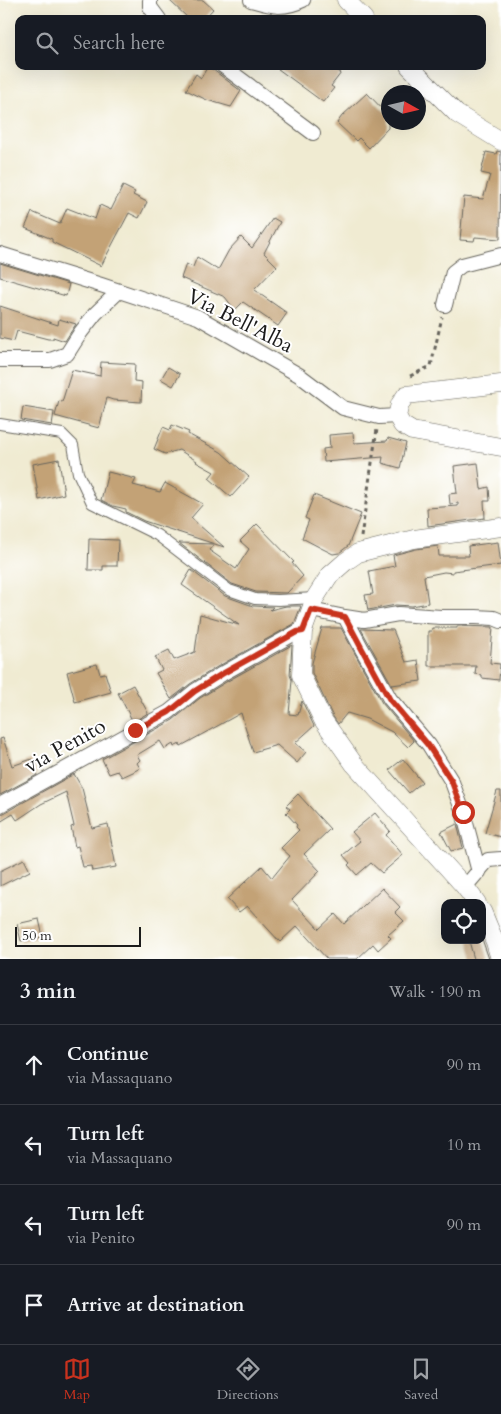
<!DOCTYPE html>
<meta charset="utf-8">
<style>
:root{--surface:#171b24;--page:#242831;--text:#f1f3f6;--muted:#9ea1a6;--line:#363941;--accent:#c8321e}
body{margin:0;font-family:Cardo,serif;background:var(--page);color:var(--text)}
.controls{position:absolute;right:15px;bottom:15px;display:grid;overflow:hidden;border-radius:10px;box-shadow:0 5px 20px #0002}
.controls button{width:45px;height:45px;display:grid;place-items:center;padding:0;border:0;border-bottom:1px solid var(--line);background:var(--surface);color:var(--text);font:25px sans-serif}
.compass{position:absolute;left:381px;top:85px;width:45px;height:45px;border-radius:50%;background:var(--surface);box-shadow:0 5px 20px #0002;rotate:98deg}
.scale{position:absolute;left:15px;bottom:12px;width:126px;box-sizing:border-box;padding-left:5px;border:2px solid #1c1c1c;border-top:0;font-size:14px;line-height:18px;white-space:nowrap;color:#1c1c1c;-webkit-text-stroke:4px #fff;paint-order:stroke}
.stop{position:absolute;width:15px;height:15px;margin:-11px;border:4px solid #c8321e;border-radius:50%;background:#fff}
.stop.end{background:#c8321e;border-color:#fff;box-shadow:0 1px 5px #0008}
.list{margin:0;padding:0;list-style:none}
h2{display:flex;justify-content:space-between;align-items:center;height:65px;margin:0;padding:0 20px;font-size:21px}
h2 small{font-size:16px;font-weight:400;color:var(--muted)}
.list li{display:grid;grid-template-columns:32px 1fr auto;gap:15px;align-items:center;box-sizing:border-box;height:80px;padding:0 20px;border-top:1px solid var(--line)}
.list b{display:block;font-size:19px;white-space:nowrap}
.list p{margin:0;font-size:16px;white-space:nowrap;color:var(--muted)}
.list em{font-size:16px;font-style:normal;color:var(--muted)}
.icon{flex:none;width:28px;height:28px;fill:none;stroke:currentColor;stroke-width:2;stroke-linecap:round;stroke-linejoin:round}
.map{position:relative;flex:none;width:501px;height:959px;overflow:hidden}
.search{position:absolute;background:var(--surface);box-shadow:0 5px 20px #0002;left:15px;right:15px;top:15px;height:55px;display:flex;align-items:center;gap:12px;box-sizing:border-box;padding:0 18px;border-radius:10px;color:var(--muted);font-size:19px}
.sheet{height:385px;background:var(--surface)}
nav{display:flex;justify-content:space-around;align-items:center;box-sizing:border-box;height:70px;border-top:1px solid var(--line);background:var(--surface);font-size:14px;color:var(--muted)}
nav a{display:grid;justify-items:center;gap:2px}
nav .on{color:var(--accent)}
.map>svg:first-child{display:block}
.building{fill:#c3a276}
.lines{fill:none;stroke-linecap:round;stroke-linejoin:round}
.pedestrian-casing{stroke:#66645c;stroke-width:12}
.minor-casing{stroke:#66645c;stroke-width:16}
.tertiary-casing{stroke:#66645c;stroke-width:19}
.path{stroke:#66645c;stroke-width:3;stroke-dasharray:4 4;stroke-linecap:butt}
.pedestrian{stroke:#fff;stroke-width:10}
.minor{stroke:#fff;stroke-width:14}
.tertiary{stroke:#fff;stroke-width:18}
.route{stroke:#c8321e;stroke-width:6}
.labels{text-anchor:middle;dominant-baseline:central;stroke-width:4;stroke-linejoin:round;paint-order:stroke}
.street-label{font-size:21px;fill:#1c1c1c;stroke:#fff}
</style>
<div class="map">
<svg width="501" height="959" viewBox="0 0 501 959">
<rect width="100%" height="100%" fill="#fff"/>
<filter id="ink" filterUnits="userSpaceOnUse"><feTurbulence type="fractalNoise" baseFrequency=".02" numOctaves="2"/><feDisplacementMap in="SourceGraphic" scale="10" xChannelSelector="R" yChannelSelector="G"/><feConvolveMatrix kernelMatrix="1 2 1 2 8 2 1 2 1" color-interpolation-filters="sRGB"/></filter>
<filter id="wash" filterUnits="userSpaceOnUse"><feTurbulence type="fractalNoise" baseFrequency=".0096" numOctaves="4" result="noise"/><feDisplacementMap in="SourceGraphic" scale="20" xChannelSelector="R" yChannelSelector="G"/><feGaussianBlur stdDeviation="1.12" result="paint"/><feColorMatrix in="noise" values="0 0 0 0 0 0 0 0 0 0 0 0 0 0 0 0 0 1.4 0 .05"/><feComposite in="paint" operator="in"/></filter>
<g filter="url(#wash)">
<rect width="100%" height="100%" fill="#f0ebd2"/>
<g id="blocks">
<path class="building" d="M169 0H203L213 9 204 19H189Z
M208 66 241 91 231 107 207 100 186 90 196 74 201 78Z
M274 66H331L341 73 331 86 334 88 323 102Z
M367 93 388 115V128L369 148 359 138 356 141 337 123 342 116Z
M497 151 501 152 500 239 475 237 474 241 460 240 464 197 483 199 490 175 481 173 486 152 496 154Z
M123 186 135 192 133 195 147 202 139 218 129 213 101 266 52 242V239L25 228 32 212 60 224 67 208 95 219 100 205 111 210Z
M273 218 280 222 264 253 277 266 254 290 287 313 278 326 243 302 235 310 225 297 181 278 186 264 193 267 197 257 218 270 229 250 241 237 252 248Z
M0 263 69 284 66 296 0 277Z
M0 306 58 325 59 319 76 324 65 341 53 337V339H48L17 331 14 341 0 338Z
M101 362 135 364 134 381 142 382 141 402 113 400 107 398 99 428 55 416 59 401 62 402 72 370 100 376Z
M168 367 180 374 173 386 161 379Z
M23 407 54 412 52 425 21 420Z
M172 425 189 432 188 434 221 452 249 477 231 497 209 478 214 472 196 462 197 461 179 450 165 454 154 449 163 427 170 430Z
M353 433 354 443 387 441 388 438 406 443 400 468 382 463 383 457 324 462 323 449 330 448 329 435Z
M59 459 64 494 39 500 33 464Z
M478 463 481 489 489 487 490 501H484L485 518 428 526 427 508 458 506V503L450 504 449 494 457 493 454 466Z
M108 472 136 479 133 485 160 492 165 483 203 504 191 518 224 547 144 521 126 512V509L113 506 101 500Z
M314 495 361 514 348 546 339 553 333 554 321 548 302 538 309 520 305 518Z
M257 524 294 562 292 563 303 576 287 593 256 592 232 584 179 543 214 544 209 550 236 569 249 549 240 541Z
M89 539 118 540 117 566H103V570H88Z
M498 542 501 565 453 571V573L444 572 424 576 428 603 412 606 396 605 368 610 365 595 373 594 369 571 395 566 393 555 416 549 438 546 439 556H469L468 546Z
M191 570 225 596 253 606 273 607 270 610 286 606H301L294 624 217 667 190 684 171 699 156 673 162 670 155 657 169 650 174 660 195 652 200 614 239 625 182 585Z
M457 626 493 627 490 663 500 664 499 680 482 678V675L475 674 476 666H428V631H432V628H457Z
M322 628H341L382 703 414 741 408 747 392 732 367 719 347 713 338 724 332 715 312 673V663Z
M361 629 393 630 406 662 418 660 421 681 392 685Z
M292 645 290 675 292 680 289 714 298 715 302 701 314 726 295 743 306 752 297 763 277 745 253 752 241 713 181 746 180 744 174 747 173 744 165 749 160 741 137 755 140 760 137 763 140 768 133 772 122 777 118 771 109 774 102 759 173 720 200 698 226 682Z
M97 664 100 674 105 673 111 692 75 702 67 672Z
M133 685 148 713 133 722 118 693Z
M3 738 12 766 32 759 37 775 0 795V739Z
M403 759 422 782 409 793 389 770Z
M74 774 82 788 92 828 108 824 116 867 92 871 91 866 83 867 78 846 75 847 71 827 74 826 66 792 41 804 17 820 13 814 0 822V814L4 813Z
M497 791H501V837L485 833Z
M298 794 330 829 304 854 320 871 292 900 319 929 335 914 344 924 382 888 400 907 395 912 404 921 388 935 391 938 378 950 373 944 357 959H327L297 926 280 942 247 906 239 912 227 899 262 866 272 878 290 856 281 848 299 830 296 827 297 825 286 813 290 809 286 806Z
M375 813 390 831 386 835 403 855 382 873 371 863 357 875 348 865 350 863 343 855 360 841 352 832Z
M457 824 463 848 451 851 441 832Z
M24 859 30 871 0 886V871Z
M39 919 43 937 21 941 17 924Z
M482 939 489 959H474L469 941 482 940Z"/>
</g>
</g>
<g filter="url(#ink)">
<use href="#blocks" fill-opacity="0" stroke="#66645c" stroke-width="1"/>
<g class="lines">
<defs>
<path id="pedestrian" d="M0 424 62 434 73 445 78 473 92 503 157 535 229 590 255 599 278 600 315 598"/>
<path id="minor" d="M150 0V7L159 19
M251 0C272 6 282 10 303 0
M223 66 313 133
M0 254 101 285 198 317 299 375 343 408 379 417 397 416
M445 305 453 272 462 265 501 255
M0 360H50L67 354 81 332 95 314 119 291
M311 610 345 617 362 649 390 699 429 745 452 782 463 812 479 872
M345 617 364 620 398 614 441 617H476L494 618 501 621
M0 805 169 712 195 691 222 674 297 632 303 631
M465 887 488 860 501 859"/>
<path id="tertiary" d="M346 0 364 19
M409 66 457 114 501 141
M501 384 406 395 400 404 397 416 402 425 412 431 501 447
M477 903 465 887 354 764 323 720 301 675 303 631 315 598 329 576 345 562 358 553 414 539 501 527
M482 911 495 942 500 959"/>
</defs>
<use href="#pedestrian" class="pedestrian-casing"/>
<use href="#minor" class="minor-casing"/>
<use href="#tertiary" class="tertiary-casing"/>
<path class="path" d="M410 376 431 366 442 317
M361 537 377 429"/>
<use href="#pedestrian" class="pedestrian"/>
<use href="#minor" class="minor"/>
<use href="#tertiary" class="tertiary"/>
</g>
</g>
<g class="lines" filter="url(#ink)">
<path class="route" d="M135 730 169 712 195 691 222 674 297 632 303 631 311 610 345 617 362 649 390 700 428 745 452 782 463 812"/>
</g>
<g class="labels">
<g class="street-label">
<text transform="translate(240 321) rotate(27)">Via Bell'Alba</text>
<text transform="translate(65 746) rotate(-29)">via Penito</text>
</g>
</g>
</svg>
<div class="controls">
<button><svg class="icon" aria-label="locate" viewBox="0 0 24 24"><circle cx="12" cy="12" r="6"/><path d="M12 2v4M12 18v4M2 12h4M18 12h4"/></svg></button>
</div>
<svg class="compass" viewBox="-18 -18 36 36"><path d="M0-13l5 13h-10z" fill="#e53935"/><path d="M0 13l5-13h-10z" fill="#9ea1a6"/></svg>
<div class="scale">50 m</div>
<div class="stop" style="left:463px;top:812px"></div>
<div class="stop end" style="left:135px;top:730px"></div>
<div class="search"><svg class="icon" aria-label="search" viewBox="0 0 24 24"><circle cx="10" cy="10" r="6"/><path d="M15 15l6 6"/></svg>Search here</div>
</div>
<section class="sheet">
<h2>3 min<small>Walk · 190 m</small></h2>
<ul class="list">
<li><svg class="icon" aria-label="ahead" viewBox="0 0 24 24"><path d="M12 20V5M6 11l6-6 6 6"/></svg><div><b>Continue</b><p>via Massaquano</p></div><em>90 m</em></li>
<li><svg class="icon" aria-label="left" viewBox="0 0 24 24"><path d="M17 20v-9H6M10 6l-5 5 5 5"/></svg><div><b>Turn left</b><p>via Massaquano</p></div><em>10 m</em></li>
<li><svg class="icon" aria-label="left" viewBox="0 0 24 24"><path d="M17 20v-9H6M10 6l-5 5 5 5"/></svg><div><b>Turn left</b><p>via Penito</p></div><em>90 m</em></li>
<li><svg class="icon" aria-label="arrive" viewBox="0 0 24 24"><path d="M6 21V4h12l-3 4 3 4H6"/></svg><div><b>Arrive at destination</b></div></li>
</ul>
</section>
<nav>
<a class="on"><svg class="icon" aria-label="map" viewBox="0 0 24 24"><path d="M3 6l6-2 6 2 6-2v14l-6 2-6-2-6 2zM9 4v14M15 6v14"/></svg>Map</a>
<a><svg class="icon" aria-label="directions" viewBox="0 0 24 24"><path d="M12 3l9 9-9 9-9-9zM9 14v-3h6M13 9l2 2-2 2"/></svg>Directions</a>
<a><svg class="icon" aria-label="saved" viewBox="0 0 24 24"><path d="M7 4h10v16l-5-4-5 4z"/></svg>Saved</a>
</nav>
